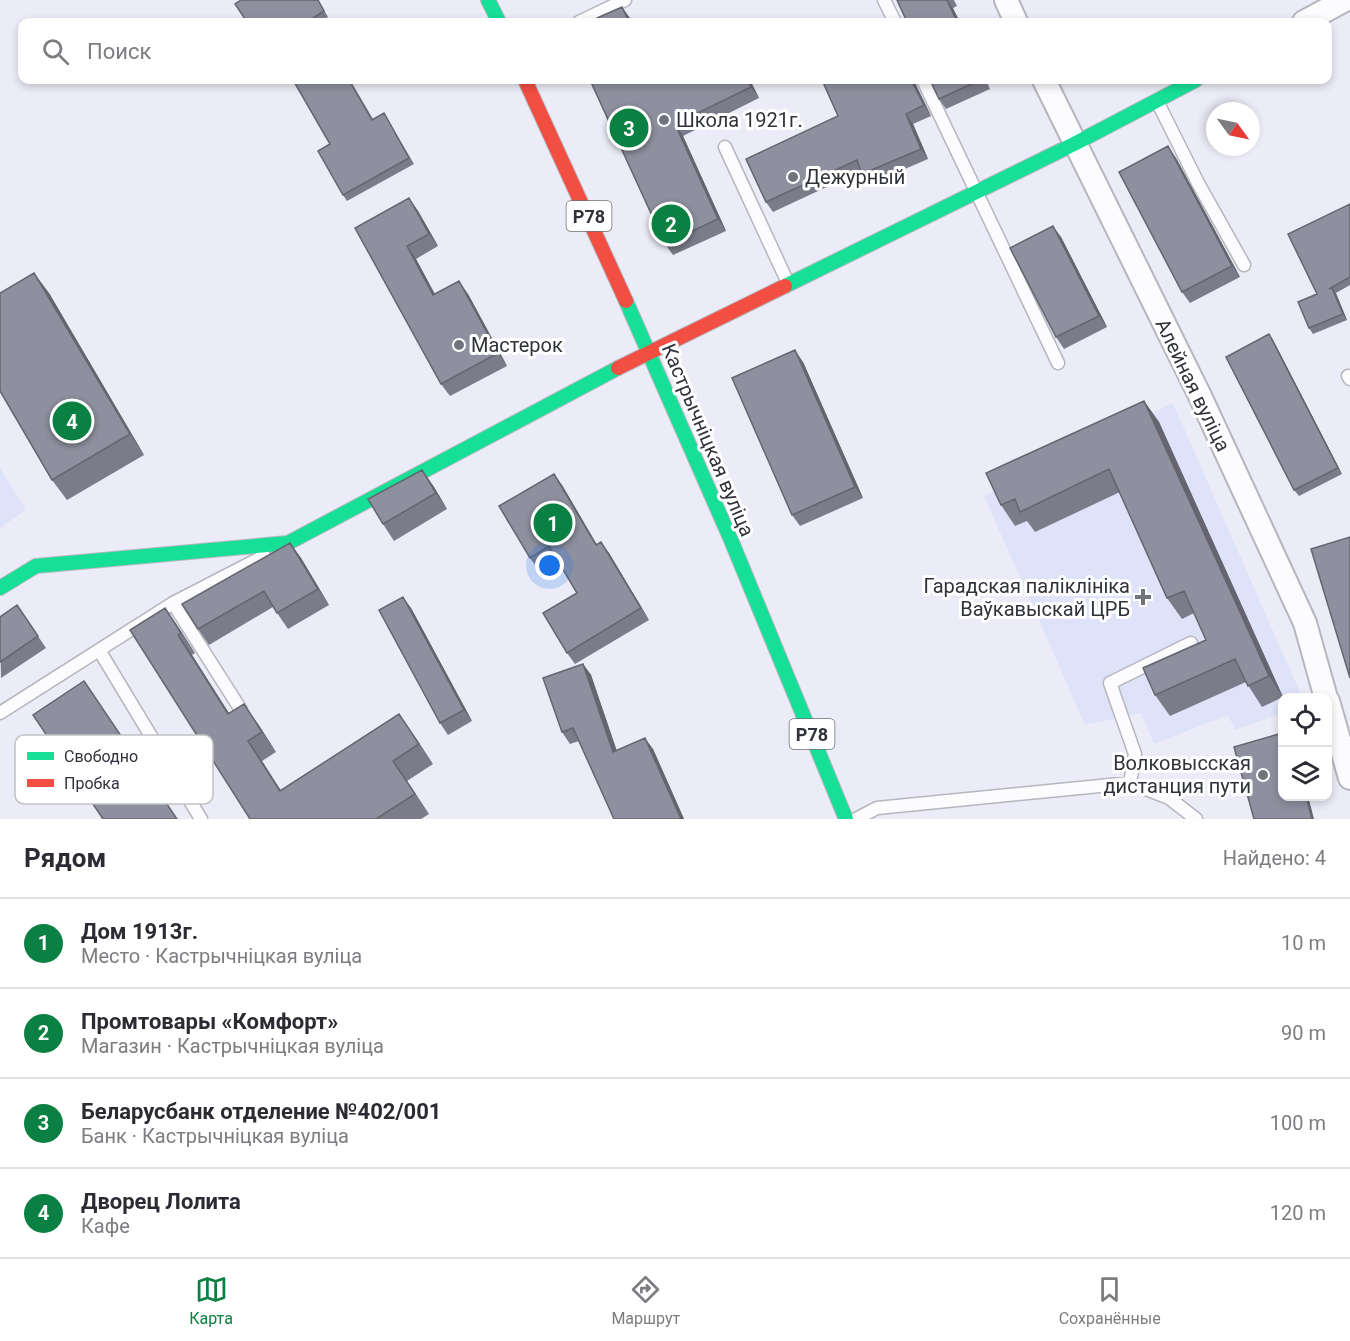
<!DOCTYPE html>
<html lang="ru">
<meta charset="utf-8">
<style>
:root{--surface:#fff;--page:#f7f7f7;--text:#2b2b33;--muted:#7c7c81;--line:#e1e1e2;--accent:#0b8043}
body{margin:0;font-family:Roboto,sans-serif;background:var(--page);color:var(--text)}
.controls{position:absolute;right:18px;bottom:18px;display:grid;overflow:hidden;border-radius:12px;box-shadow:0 3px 9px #0003}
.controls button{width:54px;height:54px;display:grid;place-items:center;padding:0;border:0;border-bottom:2px solid var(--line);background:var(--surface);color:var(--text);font:30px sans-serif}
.compass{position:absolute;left:1206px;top:102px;width:54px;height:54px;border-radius:50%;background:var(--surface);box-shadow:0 3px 9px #0003;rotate:123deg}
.you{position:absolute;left:550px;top:566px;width:21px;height:21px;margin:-15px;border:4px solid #fff;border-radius:50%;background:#1a73e8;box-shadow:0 0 0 9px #1a73e833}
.badge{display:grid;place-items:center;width:39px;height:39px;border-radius:50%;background:var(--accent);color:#fff;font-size:20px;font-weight:700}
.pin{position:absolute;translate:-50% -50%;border:3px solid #fff;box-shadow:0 2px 6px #0006}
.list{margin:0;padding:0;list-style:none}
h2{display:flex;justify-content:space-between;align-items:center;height:78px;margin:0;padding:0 24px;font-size:26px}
h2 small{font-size:20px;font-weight:400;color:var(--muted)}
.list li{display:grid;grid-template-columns:39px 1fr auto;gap:18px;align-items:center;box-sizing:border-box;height:90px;padding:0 24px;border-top:2px solid var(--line)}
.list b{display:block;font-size:22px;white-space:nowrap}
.list p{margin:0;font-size:20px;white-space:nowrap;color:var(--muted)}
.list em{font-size:20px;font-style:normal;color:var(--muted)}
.icon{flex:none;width:33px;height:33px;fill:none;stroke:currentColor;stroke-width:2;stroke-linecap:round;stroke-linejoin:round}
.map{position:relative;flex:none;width:1350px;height:819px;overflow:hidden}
.search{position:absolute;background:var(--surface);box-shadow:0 3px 9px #0003;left:18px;right:18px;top:18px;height:66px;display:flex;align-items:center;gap:15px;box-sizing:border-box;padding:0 21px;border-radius:12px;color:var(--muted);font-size:22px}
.sheet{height:438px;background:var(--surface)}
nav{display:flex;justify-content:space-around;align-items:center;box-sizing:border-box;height:84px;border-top:2px solid var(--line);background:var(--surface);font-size:16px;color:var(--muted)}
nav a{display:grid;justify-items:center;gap:3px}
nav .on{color:var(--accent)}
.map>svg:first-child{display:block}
.built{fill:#dfe3f9}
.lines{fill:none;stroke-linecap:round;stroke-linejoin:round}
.lane-casing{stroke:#b5b6be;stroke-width:15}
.street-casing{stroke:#b5b6be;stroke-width:26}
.fast-casing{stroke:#b5b6be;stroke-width:16}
.jam-casing{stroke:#b5b6be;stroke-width:16}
.lane{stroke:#fcfcfe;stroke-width:12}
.street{stroke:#fcfcfe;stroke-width:22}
.fast{stroke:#16e098;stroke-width:14}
.jam{stroke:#f24e42;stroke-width:14}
.wall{fill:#7b7c89}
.shaded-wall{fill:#64656f}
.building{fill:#8f909f;stroke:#64656f;stroke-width:1.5}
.poi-dot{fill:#71737d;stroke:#fff;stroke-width:2}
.labels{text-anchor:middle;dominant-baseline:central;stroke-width:6;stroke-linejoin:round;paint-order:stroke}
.shield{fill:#fff;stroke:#6e7076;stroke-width:1.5}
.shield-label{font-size:18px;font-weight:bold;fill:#30323b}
.poi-label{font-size:20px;fill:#30323b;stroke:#fff;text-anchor:start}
.street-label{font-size:20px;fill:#30323b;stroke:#fff}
.key{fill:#fff;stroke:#c1c2c4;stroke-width:1.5}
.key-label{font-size:16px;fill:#30323b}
</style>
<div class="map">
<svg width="1350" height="819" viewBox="0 0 1350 819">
<rect width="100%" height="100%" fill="#ebecf7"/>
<path class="built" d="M1173 403 1302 697 1282 698V713L1235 730 1228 715 1154 744 1141 713 1085 725 984 496Z
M0 468 26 510 0 528Z"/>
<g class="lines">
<defs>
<path id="lane" d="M884 0 895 22
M579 22 625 0
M923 80 1058 363
M1157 101 1198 183 1244 265
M725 147 788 283
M1348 376 1350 379
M173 603 241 710
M99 650 201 819
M0 713 173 603 264 556
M1130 783 1135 754 1110 683 1191 643
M856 819 877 808 1130 783 1169 798 1196 819"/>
<path id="street" d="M1006 0 1016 22
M1304 22 1345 0
M1044 80 1200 396 1305 623 1326 698
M1328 701 1350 778"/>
<path id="fast" d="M488 0 499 22
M785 286 1074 144 1196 80
M626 301 731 540 846 819
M0 588 36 566 288 543 618 368"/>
<path id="jam" d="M525 80 626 301
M618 368 785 286"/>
</defs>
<use href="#lane" class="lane-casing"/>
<use href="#street" class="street-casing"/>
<use href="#fast" class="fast-casing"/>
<use href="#jam" class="jam-casing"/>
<use href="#lane" class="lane"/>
<use href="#street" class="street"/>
<use href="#fast" class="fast"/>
<use href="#jam" class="jam"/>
</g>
<path class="wall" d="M318 0 328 17 319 22H247Z
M897 0H954L957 6 953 8Z
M293 80H350L373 119 384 113 414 164 347 201 343 195 330 144Z
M590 80H750L759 98 683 136 726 231 673 255 665 244Z
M930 80H986L990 89 946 109 939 99Z
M915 83 931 116 913 124 928 159 870 184 861 171 773 212 766 202 838 116Z
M1176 158 1240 277 1190 303 1182 292Z
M409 198 418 211 438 246 416 259 435 294H468L507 366 450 396 441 384 355 228Z
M1350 204V285L1336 293 1347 320 1313 334 1309 328 1317 294Z
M1061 237 1107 327 1064 349 1056 337Z
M49 293 144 455 67 500 52 480Z
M1269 334 1273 340 1342 474 1299 496 1294 490Z
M803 362 863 498 800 526 792 515Z
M1144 401 1159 422 1283 697 1262 707 1246 682 1170 716 1155 695 1206 640 1194 613 1182 619 1167 598 1120 492 1035 532 1027 521 1015 526 1001 505Z
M422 470 434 487 447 509 394 541 383 524Z
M562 485 597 545 609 553 649 620 575 664 567 653 577 593 556 558 538 569 530 558Z
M290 543 301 558 329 605 288 629 273 607 209 645 198 629Z
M17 605 46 648 1 678 0 617Z
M165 608 195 653 192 655 229 713 258 724 276 752 262 761 280 790 413 734 433 764 407 781 429 814 421 819H250Z
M411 608 472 721 448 735 440 723Z
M583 664 591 675 617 751 653 749 684 819H614L579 741 570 744 562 732Z"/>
<path class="shaded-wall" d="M947 0 953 8 960 22H957Z
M622 7 630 18 632 22H629Z
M747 80H750L759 98 751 87Z
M911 80H917L915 83 931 116 924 105Z
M906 114 913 124 928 159 921 149Z
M675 124 683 136 726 231 718 219Z
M1168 146 1176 158 1240 277 1232 266Z
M409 198 418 211 438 246 429 234Z
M1053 226 1061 237 1107 327 1099 316Z
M407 246 416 259 442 308 433 295Z
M34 273 49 293 144 455 130 434Z
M459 281 468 294 507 366 498 353Z
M1332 288 1336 294 1347 320 1343 314Z
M1269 334 1273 340 1342 474 1338 468Z
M795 350 803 362 863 498 855 487Z
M1144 401 1159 422 1283 697 1269 676Z
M422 470 434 487 447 509 436 493Z
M554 474 562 485 604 557 596 545Z
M601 542 609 553 649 620 641 608Z
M290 543 301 558 329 605 318 589Z
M403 597 411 608 472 721 464 710Z
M165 608 179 628 195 653 181 633Z
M178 635 192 655 242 734 228 714Z
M583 664 591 675 621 764 613 752Z
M244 704 258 724 276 752 262 732Z
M399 714 413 734 433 764 419 744Z
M645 738 653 749 684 819H681Z
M248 741 262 761 294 811 280 791Z
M393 761 407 781 429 814 415 794Z
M1306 796H1308L1314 819H1312Z"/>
<path class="building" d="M241 0H318L324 11 313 18 316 22H247L235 4Z
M897 0H947L957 22H907Z
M622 7 629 22H588Z
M293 80H349L372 120 384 113 409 158 343 195 318 151 330 144Z
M590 80H747L751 87 675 124 718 219 665 244Z
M822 80H911L924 105 906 114 921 149 862 174 857 160 766 202 746 159 838 116Z
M930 80H980L939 99Z
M1168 146 1232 266 1182 292 1119 172Z
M409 198 429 234 407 246 433 295 459 281 498 353 441 384 355 228Z
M1350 204V277L1329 289 1332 288 1343 314 1309 328 1298 302 1317 294 1288 234Z
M1053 226 1099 316 1056 337 1010 248Z
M34 273 130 434 52 480 0 391V293Z
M1269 334 1338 468 1294 490 1226 357Z
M795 350 855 487 792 515 732 378Z
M1144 401 1269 676 1248 686 1235 659 1155 695 1143 668 1206 640 1184 591 1167 598 1109 469 1020 512 1015 499 1001 505 986 473Z
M422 470 436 493 383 524 368 499Z
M554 474 596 545 601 542 641 608 567 653 543 613 577 593 549 546 530 558 499 506Z
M1350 537V678L1311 549Z
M290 543 318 589 277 613 264 591 198 629 182 604Z
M403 597 464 710 440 723 379 610Z
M17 605 38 636 0 662V617Z
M165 608 181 633 178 635 228 714 244 704 262 732 248 741 280 791 399 714 419 744 393 761 415 794 376 819H250L130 630Z
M583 664 613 752 645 738 681 819H614L573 728 562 732 543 678Z
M84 681 177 819H103L33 715Z
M1282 733V796H1306L1312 819H1254L1234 747Z"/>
<g class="poi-dot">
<circle cx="664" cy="120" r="6"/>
<circle cx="793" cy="177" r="6"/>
<circle cx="459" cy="345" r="6"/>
<path d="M1140 588h6v6h6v6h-6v6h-6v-6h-6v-6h6z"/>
<circle cx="1263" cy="775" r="6"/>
</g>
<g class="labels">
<g class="shield">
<rect x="566.5" y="201" width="45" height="30" rx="4.5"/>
<rect x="789.5" y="719" width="45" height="30" rx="4.5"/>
</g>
<g class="shield-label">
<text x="589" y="216">Р78</text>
<text x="812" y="734">Р78</text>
</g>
<g class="poi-label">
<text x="676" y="120">Школа 1921г.</text>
<text x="805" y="177">Дежурный</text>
<text x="471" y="345">Мастерок</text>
<text x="1130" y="586" text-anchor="end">Гарадская паліклініка<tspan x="1130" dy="23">Ваўкавыскай ЦРБ</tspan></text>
<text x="1251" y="763" text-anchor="end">Волковысская<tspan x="1251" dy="23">дистанция пути</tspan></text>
</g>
<g class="street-label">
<text transform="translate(1193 385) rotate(64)">Алейная вуліца</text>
<text transform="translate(708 440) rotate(67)">Кастрычніцкая вуліца</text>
</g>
</g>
<rect x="15" y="735" width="198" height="69" rx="9" class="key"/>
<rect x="27" y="752" width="27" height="8" fill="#16e098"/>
<rect x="27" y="779" width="27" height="8" fill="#f24e42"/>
<g class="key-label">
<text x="64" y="762">Свободно</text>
<text x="64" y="789">Пробка</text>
</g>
</svg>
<div class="controls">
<button><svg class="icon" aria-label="locate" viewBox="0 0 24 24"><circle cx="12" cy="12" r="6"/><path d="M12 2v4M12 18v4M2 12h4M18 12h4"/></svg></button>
<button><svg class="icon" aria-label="layers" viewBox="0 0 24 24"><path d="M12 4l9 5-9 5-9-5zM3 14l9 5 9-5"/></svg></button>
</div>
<svg class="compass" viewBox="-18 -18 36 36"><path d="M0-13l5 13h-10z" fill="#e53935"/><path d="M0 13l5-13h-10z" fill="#7c7c81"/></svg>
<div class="you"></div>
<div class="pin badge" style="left:553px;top:523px">1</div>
<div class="pin badge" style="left:671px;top:224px">2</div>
<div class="pin badge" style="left:629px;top:128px">3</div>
<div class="pin badge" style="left:72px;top:421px">4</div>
<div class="search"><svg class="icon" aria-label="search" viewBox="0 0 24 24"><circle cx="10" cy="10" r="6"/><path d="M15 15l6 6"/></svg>Поиск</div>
</div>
<section class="sheet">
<h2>Рядом<small>Найдено: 4</small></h2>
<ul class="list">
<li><span class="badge">1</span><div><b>Дом 1913г.</b><p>Место · Кастрычніцкая вуліца</p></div><em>10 m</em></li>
<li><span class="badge">2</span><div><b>Промтовары «Комфорт»</b><p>Магазин · Кастрычніцкая вуліца</p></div><em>90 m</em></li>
<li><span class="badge">3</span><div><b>Беларусбанк отделение №402/001</b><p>Банк · Кастрычніцкая вуліца</p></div><em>100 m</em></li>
<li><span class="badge">4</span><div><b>Дворец Лолита</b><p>Кафе</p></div><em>120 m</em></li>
</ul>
</section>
<nav>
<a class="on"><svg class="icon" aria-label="map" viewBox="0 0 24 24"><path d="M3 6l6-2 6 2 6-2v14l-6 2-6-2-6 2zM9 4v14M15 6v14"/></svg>Карта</a>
<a><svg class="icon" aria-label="directions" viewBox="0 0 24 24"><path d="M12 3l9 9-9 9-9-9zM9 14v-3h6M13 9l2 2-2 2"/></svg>Маршрут</a>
<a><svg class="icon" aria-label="saved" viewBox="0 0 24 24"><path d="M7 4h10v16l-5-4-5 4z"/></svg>Сохранённые</a>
</nav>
